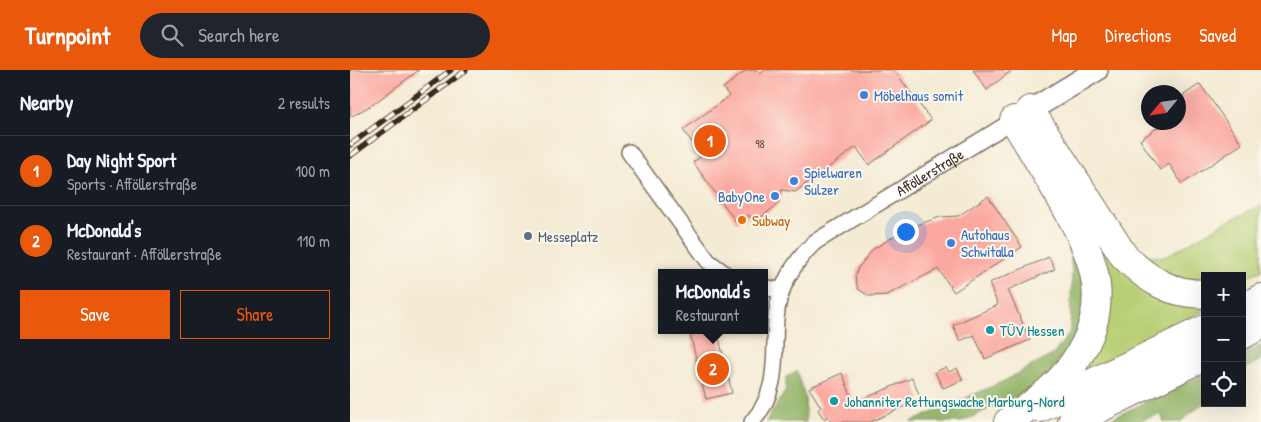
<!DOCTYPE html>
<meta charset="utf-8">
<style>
:root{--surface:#171b24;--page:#20242c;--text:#f1f3f6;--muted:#9ea1a6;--line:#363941;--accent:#ea580c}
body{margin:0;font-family:"Patrick Hand",sans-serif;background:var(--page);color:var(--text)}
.controls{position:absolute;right:15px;bottom:15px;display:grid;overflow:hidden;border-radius:0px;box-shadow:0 5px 20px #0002}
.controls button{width:45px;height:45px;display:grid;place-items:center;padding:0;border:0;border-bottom:1px solid var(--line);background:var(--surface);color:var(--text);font:25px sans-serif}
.compass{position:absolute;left:791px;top:15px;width:45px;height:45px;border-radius:50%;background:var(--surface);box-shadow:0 5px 20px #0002;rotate:241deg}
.you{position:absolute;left:555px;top:161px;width:18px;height:18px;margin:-12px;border:4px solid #fff;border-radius:50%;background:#1a73e8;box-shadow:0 0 0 8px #1a73e833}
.badge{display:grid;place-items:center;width:32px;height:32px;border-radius:50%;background:var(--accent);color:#fff;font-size:16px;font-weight:700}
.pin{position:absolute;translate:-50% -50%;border:2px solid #fff;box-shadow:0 1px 5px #0006}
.popup{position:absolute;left:308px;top:199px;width:110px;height:65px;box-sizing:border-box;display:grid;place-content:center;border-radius:0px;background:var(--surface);filter:drop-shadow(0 1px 4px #0005);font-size:16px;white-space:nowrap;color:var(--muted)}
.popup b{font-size:19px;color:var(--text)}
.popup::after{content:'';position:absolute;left:50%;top:100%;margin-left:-10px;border:10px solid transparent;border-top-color:var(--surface)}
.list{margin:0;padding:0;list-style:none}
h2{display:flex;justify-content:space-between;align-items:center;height:65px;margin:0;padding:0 20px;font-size:21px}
h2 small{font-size:16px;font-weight:400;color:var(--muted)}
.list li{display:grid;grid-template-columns:32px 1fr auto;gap:15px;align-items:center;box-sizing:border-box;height:70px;padding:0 20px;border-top:1px solid var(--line)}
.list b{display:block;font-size:19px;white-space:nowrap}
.list p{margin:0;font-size:16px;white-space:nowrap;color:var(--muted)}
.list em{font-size:16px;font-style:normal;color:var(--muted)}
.actions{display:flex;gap:10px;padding:15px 20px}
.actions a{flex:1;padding:11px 0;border:1px solid var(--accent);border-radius:0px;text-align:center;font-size:18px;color:var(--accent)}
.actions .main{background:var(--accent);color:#fff}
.icon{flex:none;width:28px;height:28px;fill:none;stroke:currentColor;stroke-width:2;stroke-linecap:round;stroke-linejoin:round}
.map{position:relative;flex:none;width:911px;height:352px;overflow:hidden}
header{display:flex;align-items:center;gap:30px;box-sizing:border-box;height:70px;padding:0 25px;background:var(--accent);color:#fff}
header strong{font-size:24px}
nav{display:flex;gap:28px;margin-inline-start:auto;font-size:18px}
.search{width:350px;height:45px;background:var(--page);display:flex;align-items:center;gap:12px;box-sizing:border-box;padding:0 18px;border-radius:28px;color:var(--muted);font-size:19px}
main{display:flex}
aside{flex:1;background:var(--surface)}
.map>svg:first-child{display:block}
.green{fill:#b7cf74;stroke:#797c49}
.forest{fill:#91b266;stroke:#666e42}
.building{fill:#fba9a0}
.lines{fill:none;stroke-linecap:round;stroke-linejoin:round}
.street-casing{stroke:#7c6e5e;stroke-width:18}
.secondary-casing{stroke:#7c6e5e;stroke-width:24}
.highway-casing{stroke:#7c6e5e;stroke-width:30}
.street{stroke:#fff;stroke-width:15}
.secondary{stroke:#fff;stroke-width:21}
.highway{stroke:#fff;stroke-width:28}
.rail-casing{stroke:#3b2a1e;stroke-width:5.5}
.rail{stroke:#fbf7ec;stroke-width:4;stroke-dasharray:11;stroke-linecap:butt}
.shop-dot{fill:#3f7fe0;stroke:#fbf7ec;stroke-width:2}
.food-dot{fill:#e8710a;stroke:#fbf7ec;stroke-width:2}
.service-dot{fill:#5c6f8a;stroke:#fbf7ec;stroke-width:2}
.culture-dot{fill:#0f9aa8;stroke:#fbf7ec;stroke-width:2}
.labels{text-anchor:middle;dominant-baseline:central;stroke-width:4;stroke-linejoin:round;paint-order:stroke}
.number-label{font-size:12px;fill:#6b4a3e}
.shop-label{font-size:15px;fill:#366cbe;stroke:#fbf7ec;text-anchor:start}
.street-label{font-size:15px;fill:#3b2a1e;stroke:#fbf7ec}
.food-label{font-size:15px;fill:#c56008;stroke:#fbf7ec;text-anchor:start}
.service-label{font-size:15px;fill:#4e5e75;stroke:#fbf7ec;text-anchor:start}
.culture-label{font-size:15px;fill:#0d838f;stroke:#fbf7ec;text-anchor:start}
</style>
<header>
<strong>Turnpoint</strong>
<div class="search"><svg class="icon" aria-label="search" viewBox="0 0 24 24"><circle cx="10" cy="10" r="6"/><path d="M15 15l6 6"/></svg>Search here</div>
<nav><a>Map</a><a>Directions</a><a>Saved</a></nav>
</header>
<main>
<aside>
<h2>Nearby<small>2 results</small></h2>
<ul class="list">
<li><span class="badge">1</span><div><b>Day Night Sport</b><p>Sports · Afföllerstraße</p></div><em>100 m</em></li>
<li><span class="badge">2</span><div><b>McDonald's</b><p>Restaurant · Afföllerstraße</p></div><em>110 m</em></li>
</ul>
<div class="actions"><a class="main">Save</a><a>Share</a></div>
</aside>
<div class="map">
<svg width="911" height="352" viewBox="0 0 911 352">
<rect width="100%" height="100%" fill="#fbf7ec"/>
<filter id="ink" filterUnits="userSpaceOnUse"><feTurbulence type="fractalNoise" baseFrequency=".02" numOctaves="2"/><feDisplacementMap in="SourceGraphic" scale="10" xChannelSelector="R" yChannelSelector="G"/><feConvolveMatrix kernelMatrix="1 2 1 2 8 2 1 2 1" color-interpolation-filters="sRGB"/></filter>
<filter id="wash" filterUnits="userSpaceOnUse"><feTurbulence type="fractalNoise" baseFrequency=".0096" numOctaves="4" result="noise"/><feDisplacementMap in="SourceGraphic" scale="20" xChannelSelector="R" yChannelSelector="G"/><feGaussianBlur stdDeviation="1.12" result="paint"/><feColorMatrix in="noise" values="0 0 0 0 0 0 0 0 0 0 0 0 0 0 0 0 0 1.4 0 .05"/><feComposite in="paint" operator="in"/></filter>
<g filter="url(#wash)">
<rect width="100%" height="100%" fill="#f4ebd4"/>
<path class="green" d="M911 136V201L892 208V206H855V213L824 210 788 185 815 187 876 152Z
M736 144 855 232V240L728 304 749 260Z"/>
<path class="forest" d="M719 177H728L737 241 729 271 697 312 611 352H561L652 312 704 284 720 262 722 201Z
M911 276V290L892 300V285Z
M447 301 455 328 456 352H416L436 320V307Z
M855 304V332L830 352H814L811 344 783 352H754Z"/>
<g id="blocks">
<path class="building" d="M0 0H69L22 35 0 47Z
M397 0H406L410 4 415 0H544L581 50 519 95 506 77 445 122 432 120 428 134 404 153 399 145 387 153 343 92 352 86 333 60 379 26 373 18Z
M623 0H662L637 20Z
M850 14 892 74 832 114 819 94 810 100 790 70 815 52H828V44L833 40 828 29Z
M638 126 672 177 604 222 588 199 537 225 519 226 508 219 505 207 508 198 523 179 556 159 590 147 608 146Z
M699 187 705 199 658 220 680 270 635 289 624 265 610 271 603 255 648 235 639 213Z
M339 260H367L382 323 356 329Z
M596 297 599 302 607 298 613 310 593 318 585 302Z
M492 303 504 333 562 308 571 329 520 352H481L478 346 474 349 468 340 471 337 459 318Z"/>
</g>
</g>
<g filter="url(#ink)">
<use href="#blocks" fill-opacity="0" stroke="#7c6e5e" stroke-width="1"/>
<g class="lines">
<defs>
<g id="street">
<path d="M279 82 358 191 374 203"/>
<path d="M414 217 432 221"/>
<path id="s1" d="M402 352C430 320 423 288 426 249 428 218 443 193 465 172L664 50"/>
</g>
<path id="secondary" d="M668 48 747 0"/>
<path id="highway" d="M680 40 774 186C798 210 820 224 855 224
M892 239 911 228
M892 265 911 255
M690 338 855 259
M658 352C678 337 701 322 716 303 768 240 746 188 709 125 694 100 679 75 664 50
M722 352 855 286"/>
</defs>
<use href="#street" class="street-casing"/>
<use href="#secondary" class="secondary-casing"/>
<use href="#highway" class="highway-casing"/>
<use href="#street" class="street"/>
<use href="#secondary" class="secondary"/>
<use href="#highway" class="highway"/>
<defs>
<path id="rail" d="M0 75 101 0
M0 86 116 0"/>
</defs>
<use href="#rail" class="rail-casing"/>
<use href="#rail" class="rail"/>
</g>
</g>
<g class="shop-dot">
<circle cx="514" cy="25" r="5"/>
<circle cx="444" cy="111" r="5"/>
<circle cx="425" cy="126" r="5"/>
<circle cx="601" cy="173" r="5"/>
</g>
<circle class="food-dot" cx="392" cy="150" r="5"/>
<circle class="service-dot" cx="178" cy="166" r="5"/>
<g class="culture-dot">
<circle cx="640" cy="260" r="5"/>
<circle cx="484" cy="331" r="5"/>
</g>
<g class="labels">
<g class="number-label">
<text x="410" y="73">98</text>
</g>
<g class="shop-label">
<text x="524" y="25">Möbelhaus somit</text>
<text x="454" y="102">Spielwaren<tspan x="454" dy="17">Sulzer</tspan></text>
<text x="415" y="126" text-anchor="end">BabyOne</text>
<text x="611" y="164">Autohaus<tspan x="611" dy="17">Schwitalla</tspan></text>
</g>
<g class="street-label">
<text stroke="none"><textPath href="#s1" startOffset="331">Afföllerstraße</textPath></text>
</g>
<g class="food-label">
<text x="402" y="150">Subway</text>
</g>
<g class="service-label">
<text x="188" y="166">Messeplatz</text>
</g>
<g class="culture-label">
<text x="650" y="260">TÜV Hessen</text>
<text x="494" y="331">Johanniter Rettungswache Marburg-Nord</text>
</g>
</g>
</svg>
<div class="controls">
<button>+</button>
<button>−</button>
<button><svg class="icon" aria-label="locate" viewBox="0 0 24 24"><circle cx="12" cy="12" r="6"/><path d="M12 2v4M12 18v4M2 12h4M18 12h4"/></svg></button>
</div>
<svg class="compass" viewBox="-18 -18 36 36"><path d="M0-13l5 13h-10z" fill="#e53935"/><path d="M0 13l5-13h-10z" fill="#9ea1a6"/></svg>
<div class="you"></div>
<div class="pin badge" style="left:360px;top:71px">1</div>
<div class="pin badge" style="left:363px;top:299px">2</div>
<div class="popup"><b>McDonald's</b>Restaurant</div>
</div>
</main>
